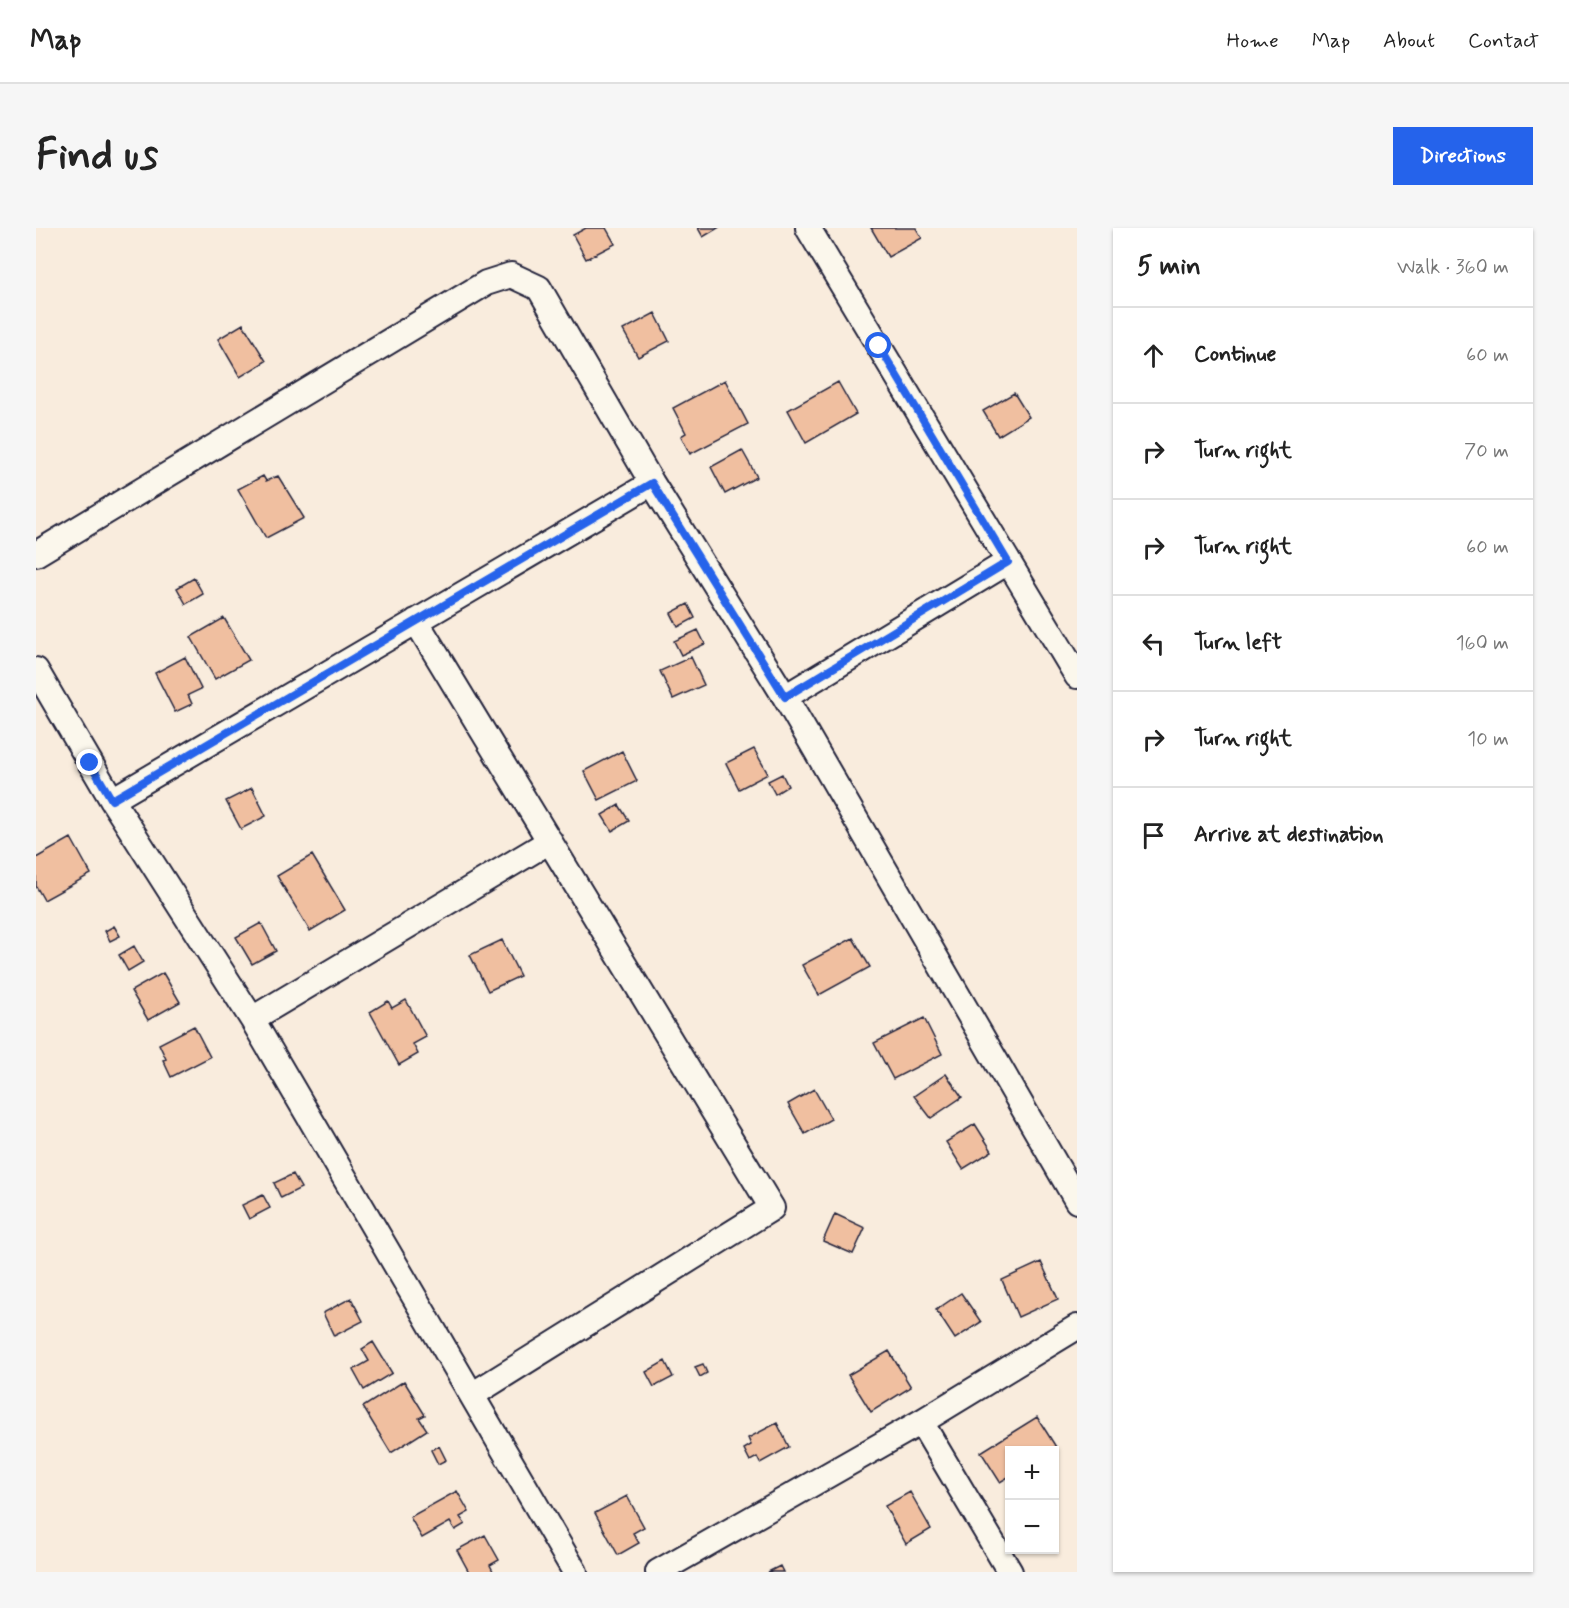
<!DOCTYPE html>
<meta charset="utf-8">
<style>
:root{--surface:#fff;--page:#f6f6f6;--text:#222;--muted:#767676;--line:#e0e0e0;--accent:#2563eb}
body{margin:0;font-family:Mynerve,sans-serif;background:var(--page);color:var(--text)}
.controls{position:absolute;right:18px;bottom:18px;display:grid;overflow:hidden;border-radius:0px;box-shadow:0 2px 4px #0004}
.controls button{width:54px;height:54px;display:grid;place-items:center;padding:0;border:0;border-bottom:2px solid var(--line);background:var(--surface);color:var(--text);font:30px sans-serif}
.stop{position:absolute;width:18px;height:18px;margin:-14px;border:4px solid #2563eb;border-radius:50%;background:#fff}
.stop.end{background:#2563eb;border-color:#fff;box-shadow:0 2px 6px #0008}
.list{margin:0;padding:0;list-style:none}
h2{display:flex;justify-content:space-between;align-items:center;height:78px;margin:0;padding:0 24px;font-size:26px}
h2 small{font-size:20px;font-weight:400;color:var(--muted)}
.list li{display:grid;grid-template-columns:39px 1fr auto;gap:18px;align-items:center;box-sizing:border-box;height:96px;padding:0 24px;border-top:2px solid var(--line)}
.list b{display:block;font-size:22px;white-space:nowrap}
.list em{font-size:20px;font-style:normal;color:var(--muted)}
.icon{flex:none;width:33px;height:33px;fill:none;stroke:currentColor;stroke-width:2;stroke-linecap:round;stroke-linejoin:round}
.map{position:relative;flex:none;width:1041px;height:1344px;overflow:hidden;border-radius:0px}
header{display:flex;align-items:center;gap:36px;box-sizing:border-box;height:84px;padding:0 30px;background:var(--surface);border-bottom:2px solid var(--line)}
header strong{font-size:28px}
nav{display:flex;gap:33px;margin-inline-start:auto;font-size:21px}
.intro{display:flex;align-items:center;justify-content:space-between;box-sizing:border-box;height:144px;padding:0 36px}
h1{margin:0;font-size:42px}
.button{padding:15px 27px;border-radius:0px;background:var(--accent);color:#fff;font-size:21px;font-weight:700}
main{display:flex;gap:36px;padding:0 36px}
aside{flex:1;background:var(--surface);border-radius:0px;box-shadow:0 2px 4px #0004}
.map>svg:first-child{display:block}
.building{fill:#f0bfa0;stroke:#22223b;stroke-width:1.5}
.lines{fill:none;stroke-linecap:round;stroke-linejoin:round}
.street-casing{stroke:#22223b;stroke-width:28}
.street{stroke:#fbf7ec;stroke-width:24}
.route{stroke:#2563eb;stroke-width:8}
</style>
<header>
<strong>Map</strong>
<nav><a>Home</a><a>Map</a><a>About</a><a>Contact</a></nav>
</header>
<div class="intro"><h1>Find us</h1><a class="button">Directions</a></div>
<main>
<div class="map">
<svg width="1041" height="1344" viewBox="0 0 1041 1344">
<rect width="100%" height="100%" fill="#f9ecdd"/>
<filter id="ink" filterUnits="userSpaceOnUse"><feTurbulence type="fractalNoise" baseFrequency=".0167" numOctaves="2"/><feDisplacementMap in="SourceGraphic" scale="12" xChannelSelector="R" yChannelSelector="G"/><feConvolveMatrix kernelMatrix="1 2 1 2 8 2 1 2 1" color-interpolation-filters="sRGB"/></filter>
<g filter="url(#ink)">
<path class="building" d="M550 0H570L579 16 550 31 537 7Z
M662 0H682L667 9Z
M835 0H880L886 10 852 29Z
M619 85 633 113 602 129 587 102Z
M207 96 230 133 204 149 182 111Z
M689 152 712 196 654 226 645 208 650 205 637 180Z
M802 154 820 186 770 215 752 182Z
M978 165 993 189 962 208 947 183Z
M706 222 721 249 689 266 675 239Z
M227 248 230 253 242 248 268 290 230 310 202 261Z
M158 350 167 366 150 376 141 360Z
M652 376 659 390 642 399 635 385Z
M188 390 213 432 179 451 155 409Z
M662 402 669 416 645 427 638 413Z
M149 429 165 461 152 467 156 476 139 484 119 445Z
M655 429 668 457 637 471 624 443Z
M718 521 732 546 703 561 690 535Z
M586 523 601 553 563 572 548 543Z
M746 546 752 558 739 566 732 553Z
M216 560 230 588 205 601 190 573Z
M583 577 593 593 576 603 566 587Z
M35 610 55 646 8 672 0 658V630Z
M276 627 309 682 274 703 241 648Z
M225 695 240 723 216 736 200 709Z
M78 698 84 708 74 713 69 703Z
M817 710 834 739 783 767 766 737Z
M466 712 484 748 452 763 434 727Z
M98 718 107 734 92 743 83 727Z
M127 745 144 774 112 792 95 763Z
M370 772 390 809 377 816 382 826 363 837 334 784 352 773 356 780Z
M888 790 906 826 857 851 838 815Z
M158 798 174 829 135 849 127 832 130 831 123 816Z
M910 846 926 869 895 890 878 868Z
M778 861 795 891 769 906 752 876Z
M939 896 956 923 927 941 910 914Z
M257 946 265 960 245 970 238 955Z
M227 967 234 980 213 991 206 977Z
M799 986 829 1000 817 1026 787 1013Z
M1005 1034 1022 1071 982 1089 966 1052Z
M925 1065 945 1094 919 1111 900 1082Z
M315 1070 327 1093 298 1108 287 1085Z
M337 1114 356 1145 328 1162 317 1142 333 1133 326 1121Z
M853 1123 875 1159 835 1184 812 1147Z
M629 1133 637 1149 618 1159 610 1144Z
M667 1136 671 1145 664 1149 659 1139Z
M368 1153 389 1187 383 1190 391 1202 355 1225 327 1179Z
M1001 1189 1020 1219 1015 1222H974V1248L964 1254 945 1224Z
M741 1195 753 1219 724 1235 721 1229 714 1233 708 1221 715 1217 712 1210Z
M403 1218 410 1232 402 1236 395 1222Z
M421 1263 433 1284 424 1289 429 1296 419 1302 414 1294 386 1310 374 1289Z
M874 1264 895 1301 870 1316 849 1278Z
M591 1268 608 1299 597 1305 603 1315 582 1327 559 1285Z
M449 1307 463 1332 454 1337 457 1343 456 1344H433L421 1322Z
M744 1338 747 1344H732Z"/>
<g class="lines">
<defs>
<path id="street" d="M772 0 1041 448
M0 326 450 55 475 47 503 60 616 255 749 469 1041 973
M380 393 736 980 436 1167
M0 442 76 572 216 791 539 1344
M749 469 972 334
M76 572 616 255
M216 791 514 613
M885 1194 974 1344
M622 1344 885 1194 1041 1099"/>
</defs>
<use href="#street" class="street-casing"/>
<use href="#street" class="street"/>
</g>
</g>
<g class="lines" filter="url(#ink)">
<path class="route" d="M54 535 76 572 616 255 749 469 972 334 843 118"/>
</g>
</svg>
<div class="controls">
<button>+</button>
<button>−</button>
</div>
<div class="stop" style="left:843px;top:118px"></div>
<div class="stop end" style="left:54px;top:535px"></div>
</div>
<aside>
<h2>5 min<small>Walk · 360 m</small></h2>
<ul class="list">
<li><svg class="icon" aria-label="ahead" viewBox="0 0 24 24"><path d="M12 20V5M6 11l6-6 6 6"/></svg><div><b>Continue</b></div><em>60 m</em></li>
<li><svg class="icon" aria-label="right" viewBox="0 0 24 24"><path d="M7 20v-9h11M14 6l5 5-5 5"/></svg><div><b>Turn right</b></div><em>70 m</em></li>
<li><svg class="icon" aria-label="right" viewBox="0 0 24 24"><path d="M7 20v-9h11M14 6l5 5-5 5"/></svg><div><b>Turn right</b></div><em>60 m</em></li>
<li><svg class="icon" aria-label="left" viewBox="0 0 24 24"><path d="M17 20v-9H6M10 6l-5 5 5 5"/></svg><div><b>Turn left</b></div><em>160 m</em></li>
<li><svg class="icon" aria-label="right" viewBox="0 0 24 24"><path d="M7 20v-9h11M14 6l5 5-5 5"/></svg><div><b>Turn right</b></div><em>10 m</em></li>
<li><svg class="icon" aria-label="arrive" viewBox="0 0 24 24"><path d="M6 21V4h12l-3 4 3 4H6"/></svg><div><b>Arrive at destination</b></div></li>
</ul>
</aside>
</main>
